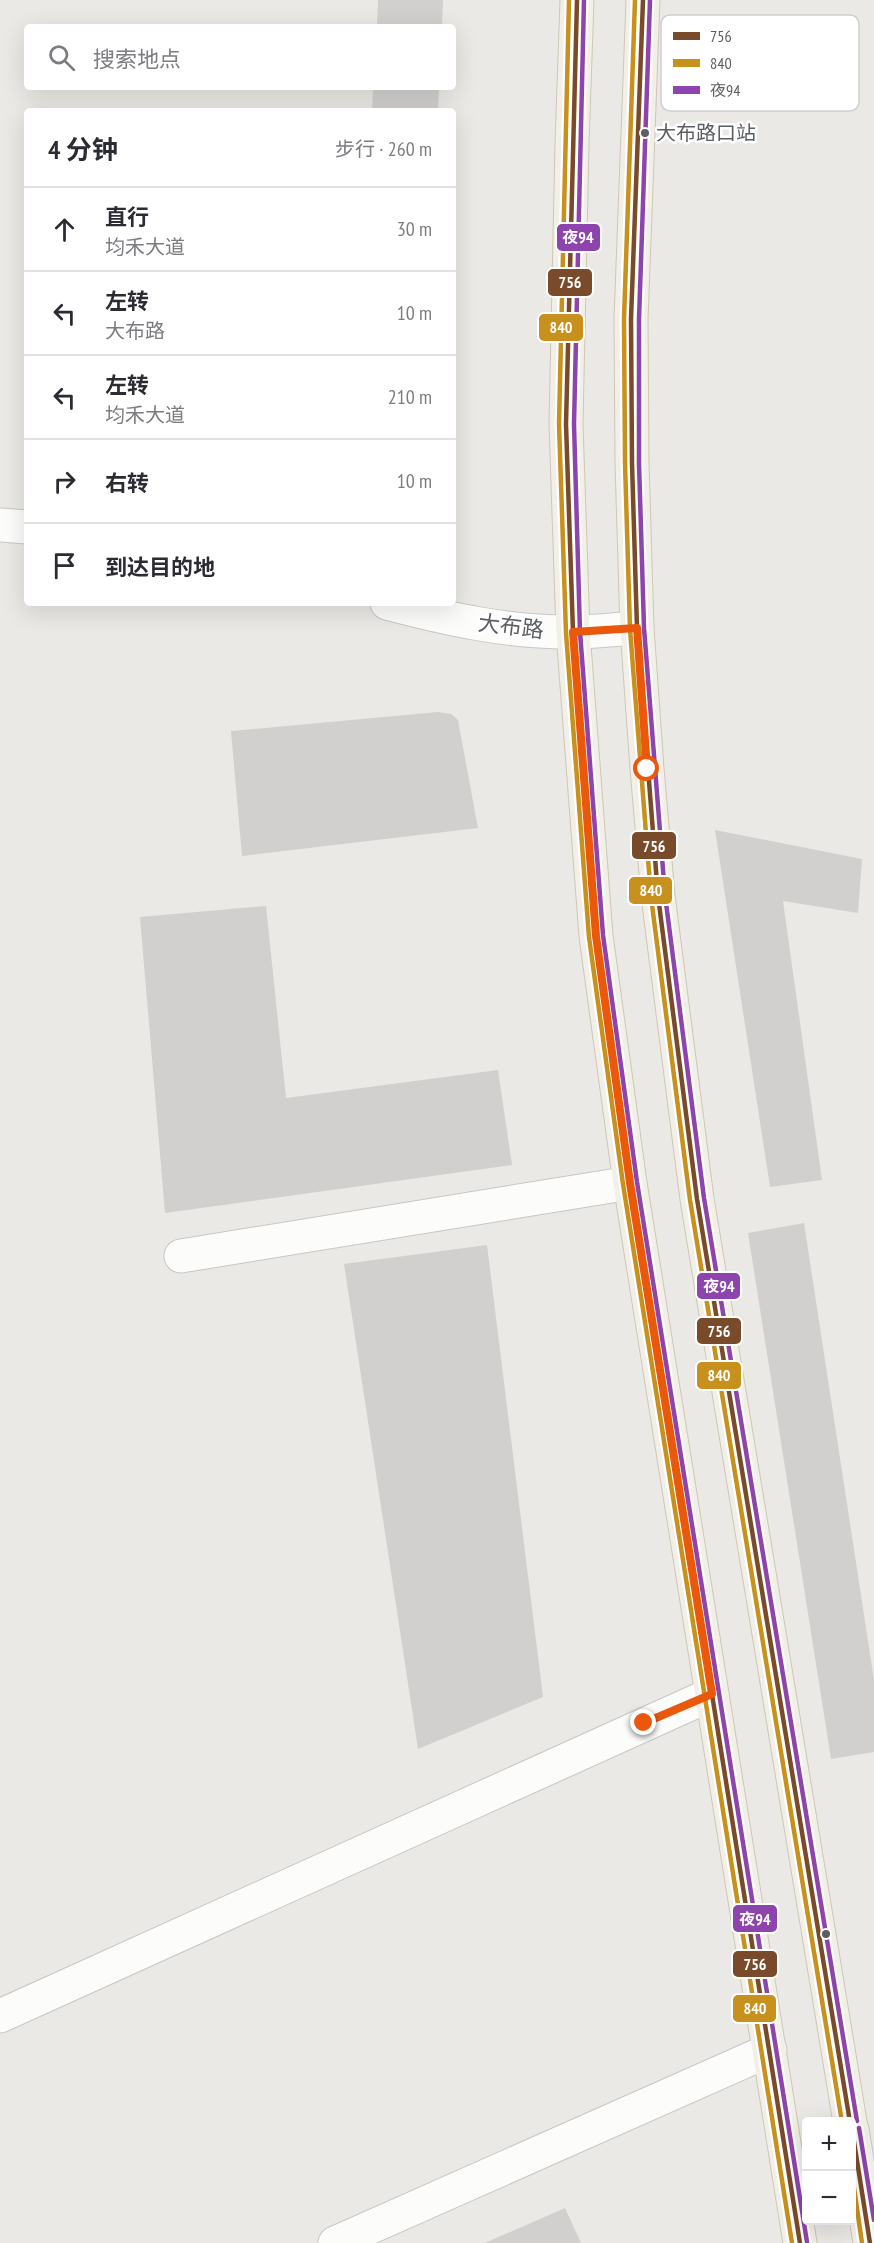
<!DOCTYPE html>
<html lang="zh">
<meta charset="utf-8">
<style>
:root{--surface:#fff;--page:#f2f2f3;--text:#2b2b33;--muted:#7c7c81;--line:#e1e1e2}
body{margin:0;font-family:"PT Sans Narrow","Noto Sans SC",sans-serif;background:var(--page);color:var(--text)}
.controls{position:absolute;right:18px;bottom:18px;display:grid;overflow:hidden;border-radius:6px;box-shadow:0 6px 24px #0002}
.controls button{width:54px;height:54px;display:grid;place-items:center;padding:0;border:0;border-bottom:2px solid var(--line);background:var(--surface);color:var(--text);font:30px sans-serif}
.stop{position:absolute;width:18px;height:18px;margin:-14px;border:4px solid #ea580c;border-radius:50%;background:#fff}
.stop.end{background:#ea580c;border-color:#fff;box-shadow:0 2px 6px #0008}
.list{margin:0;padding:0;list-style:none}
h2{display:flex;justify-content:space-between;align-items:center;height:78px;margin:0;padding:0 24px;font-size:26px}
h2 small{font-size:20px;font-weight:400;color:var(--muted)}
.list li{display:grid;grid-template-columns:39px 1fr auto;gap:18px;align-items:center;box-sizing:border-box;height:84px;padding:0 24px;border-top:2px solid var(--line)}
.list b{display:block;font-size:22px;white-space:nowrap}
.list p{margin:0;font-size:20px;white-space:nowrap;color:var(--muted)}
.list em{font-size:20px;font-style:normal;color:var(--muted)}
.icon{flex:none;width:33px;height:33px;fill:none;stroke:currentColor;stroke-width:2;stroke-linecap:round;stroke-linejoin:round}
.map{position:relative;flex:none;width:874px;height:2243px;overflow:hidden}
.search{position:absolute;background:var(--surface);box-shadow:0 6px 24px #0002;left:24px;top:24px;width:432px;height:66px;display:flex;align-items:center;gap:15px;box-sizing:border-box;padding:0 21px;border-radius:6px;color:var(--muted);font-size:22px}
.panel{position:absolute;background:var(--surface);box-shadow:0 6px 24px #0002;left:24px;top:108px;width:432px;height:498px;border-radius:6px}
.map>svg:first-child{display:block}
.building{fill:#d1d0ce}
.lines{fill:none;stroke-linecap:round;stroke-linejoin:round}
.minor-casing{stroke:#c7c7c7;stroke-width:35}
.major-casing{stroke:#cec7b6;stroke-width:35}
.minor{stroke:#fcfcfb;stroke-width:33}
.major{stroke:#f1efe8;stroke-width:33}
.bus-1-casing{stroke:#fff;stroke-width:9}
.bus-2-casing{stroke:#fff;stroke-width:9}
.bus-3-casing{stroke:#fff;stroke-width:9}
.bus-1{stroke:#7a4b2a;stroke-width:4.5}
.bus-2{stroke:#c8901d;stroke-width:4.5}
.bus-3{stroke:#8e44ad;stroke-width:4.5}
.route{stroke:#ea580c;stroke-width:8}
.bus-dot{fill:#5b5e62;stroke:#fff;stroke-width:2}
.labels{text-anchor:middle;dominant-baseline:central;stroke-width:5;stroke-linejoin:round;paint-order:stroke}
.bus-label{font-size:20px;fill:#5b5e62;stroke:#fff;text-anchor:start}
.street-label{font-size:22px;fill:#5b5e62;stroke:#fff}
.key{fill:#fff;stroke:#cecfd0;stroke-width:1.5}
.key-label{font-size:16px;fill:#5b5e62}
.line-badge{stroke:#fff;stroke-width:2}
.badge-label{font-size:16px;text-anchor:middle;font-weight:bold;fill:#fff}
</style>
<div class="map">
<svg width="874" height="2243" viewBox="0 0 874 2243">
<rect width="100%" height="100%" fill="#eae9e5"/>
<path class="building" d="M378 0H443L442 27H377Z
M373 87H439L438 111H372Z
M438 712 451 714 458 720 478 828 242 856 231 731Z
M715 830 862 859 858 913 783 901 822 1180 770 1187Z
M266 906 286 1098 498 1070 512 1165 165 1213 140 917Z
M804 1223 874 1680V1752L831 1759 748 1233Z
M487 1245 543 1697 418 1749 344 1264Z
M565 2208 581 2243H485Z"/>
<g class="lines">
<defs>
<path id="minor" d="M0 525 27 527
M387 603C447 619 511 633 573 632 594 632 616 629 637 628
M181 1256 630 1183
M0 2016 712 1694
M335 2243 770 2050"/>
<path id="major" d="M577 0 572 144 566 424 573 632 596 936 630 1183 800 2243
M643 0 631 319 632 463 637 628 647 769 658 896 697 1199 850 2122
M852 2129 870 2243"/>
</defs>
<use href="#minor" class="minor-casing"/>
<use href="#major" class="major-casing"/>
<use href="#minor" class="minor"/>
<use href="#major" class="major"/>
<defs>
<path id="bus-1" d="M577 0 566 424 573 632 596 936 630 1183 800 2243
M643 0 631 319 632 463 637 628 658 896 697 1199 850 2122
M852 2129 870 2243"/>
<path id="bus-2" d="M569 0 559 424 566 633 589 937 623 1184 792 2243
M635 0 624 319 625 463 630 629 651 897 690 1200 842 2122
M852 2174 862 2243"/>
<path id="bus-3" d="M584 0 574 424 580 632 603 935 637 1182 807 2242
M650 0 639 319V463L644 628 665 895 704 1198 857 2121
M859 2128 874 2220"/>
</defs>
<use href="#bus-1" class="bus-1-casing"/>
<use href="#bus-2" class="bus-2-casing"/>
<use href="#bus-3" class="bus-3-casing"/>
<use href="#bus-1" class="bus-1"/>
<use href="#bus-2" class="bus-2"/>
<use href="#bus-3" class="bus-3"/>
</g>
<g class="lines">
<path class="route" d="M644 1723 712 1694 630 1183 596 936 573 632 637 628 647 769"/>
</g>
<g class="bus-dot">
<circle cx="645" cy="133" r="5"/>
<circle cx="826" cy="1934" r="5"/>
</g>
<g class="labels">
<g class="bus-label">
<text x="656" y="133">大布路口站</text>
</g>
<g class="street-label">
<text transform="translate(511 626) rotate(7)">大布路</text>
</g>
</g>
<rect x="661" y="15" width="198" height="96" rx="9" class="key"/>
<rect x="673" y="32" width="27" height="8" fill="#7a4b2a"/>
<rect x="673" y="59" width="27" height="8" fill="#c8901d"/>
<rect x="673" y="86" width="27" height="8" fill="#8e44ad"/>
<g class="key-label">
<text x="710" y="42">756</text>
<text x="710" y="69">840</text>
<text x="710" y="96">夜94</text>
</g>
<g class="line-badge">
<rect x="556" y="223" width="45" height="29" rx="6" fill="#8e44ad"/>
<rect x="547" y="268" width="46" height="29" rx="6" fill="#7a4b2a"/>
<rect x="538" y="313" width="46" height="29" rx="6" fill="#c8901d"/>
<rect x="631" y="831" width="46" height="29" rx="6" fill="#7a4b2a"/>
<rect x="628" y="876" width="45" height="29" rx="6" fill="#c8901d"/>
<rect x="696" y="1272" width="45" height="28" rx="6" fill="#8e44ad"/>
<rect x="696" y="1317" width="46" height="28" rx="6" fill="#7a4b2a"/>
<rect x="696" y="1361" width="46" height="29" rx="6" fill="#c8901d"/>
<rect x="732" y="1904" width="46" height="29" rx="6" fill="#8e44ad"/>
<rect x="732" y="1950" width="46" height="28" rx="6" fill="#7a4b2a"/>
<rect x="732" y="1994" width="45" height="29" rx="6" fill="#c8901d"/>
</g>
<g class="badge-label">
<text x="578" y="243">夜94</text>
<text x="570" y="288">756</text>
<text x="561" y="333">840</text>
<text x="654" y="852">756</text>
<text x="651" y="896">840</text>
<text x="719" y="1292">夜94</text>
<text x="719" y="1337">756</text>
<text x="719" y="1381">840</text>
<text x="755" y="1925">夜94</text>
<text x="755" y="1970">756</text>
<text x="755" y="2014">840</text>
</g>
</svg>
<div class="controls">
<button>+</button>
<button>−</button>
</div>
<div class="stop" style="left:647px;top:769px"></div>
<div class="stop end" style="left:644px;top:1723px"></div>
<div class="search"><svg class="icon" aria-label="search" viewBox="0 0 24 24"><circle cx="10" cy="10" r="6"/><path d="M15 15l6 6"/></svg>搜索地点</div>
<section class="panel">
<h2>4 分钟<small>步行 · 260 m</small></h2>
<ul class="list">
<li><svg class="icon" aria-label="ahead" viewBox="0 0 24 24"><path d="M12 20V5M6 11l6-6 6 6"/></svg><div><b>直行</b><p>均禾大道</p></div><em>30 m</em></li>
<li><svg class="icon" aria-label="left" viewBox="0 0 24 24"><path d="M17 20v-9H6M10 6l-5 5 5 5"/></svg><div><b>左转</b><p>大布路</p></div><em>10 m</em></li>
<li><svg class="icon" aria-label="left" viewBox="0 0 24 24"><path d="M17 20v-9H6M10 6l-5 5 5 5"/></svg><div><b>左转</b><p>均禾大道</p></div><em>210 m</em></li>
<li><svg class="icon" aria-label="right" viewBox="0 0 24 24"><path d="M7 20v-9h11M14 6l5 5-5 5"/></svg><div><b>右转</b></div><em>10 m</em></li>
<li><svg class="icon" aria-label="arrive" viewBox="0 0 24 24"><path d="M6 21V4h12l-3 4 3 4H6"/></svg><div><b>到达目的地</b></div></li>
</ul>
</section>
</div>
